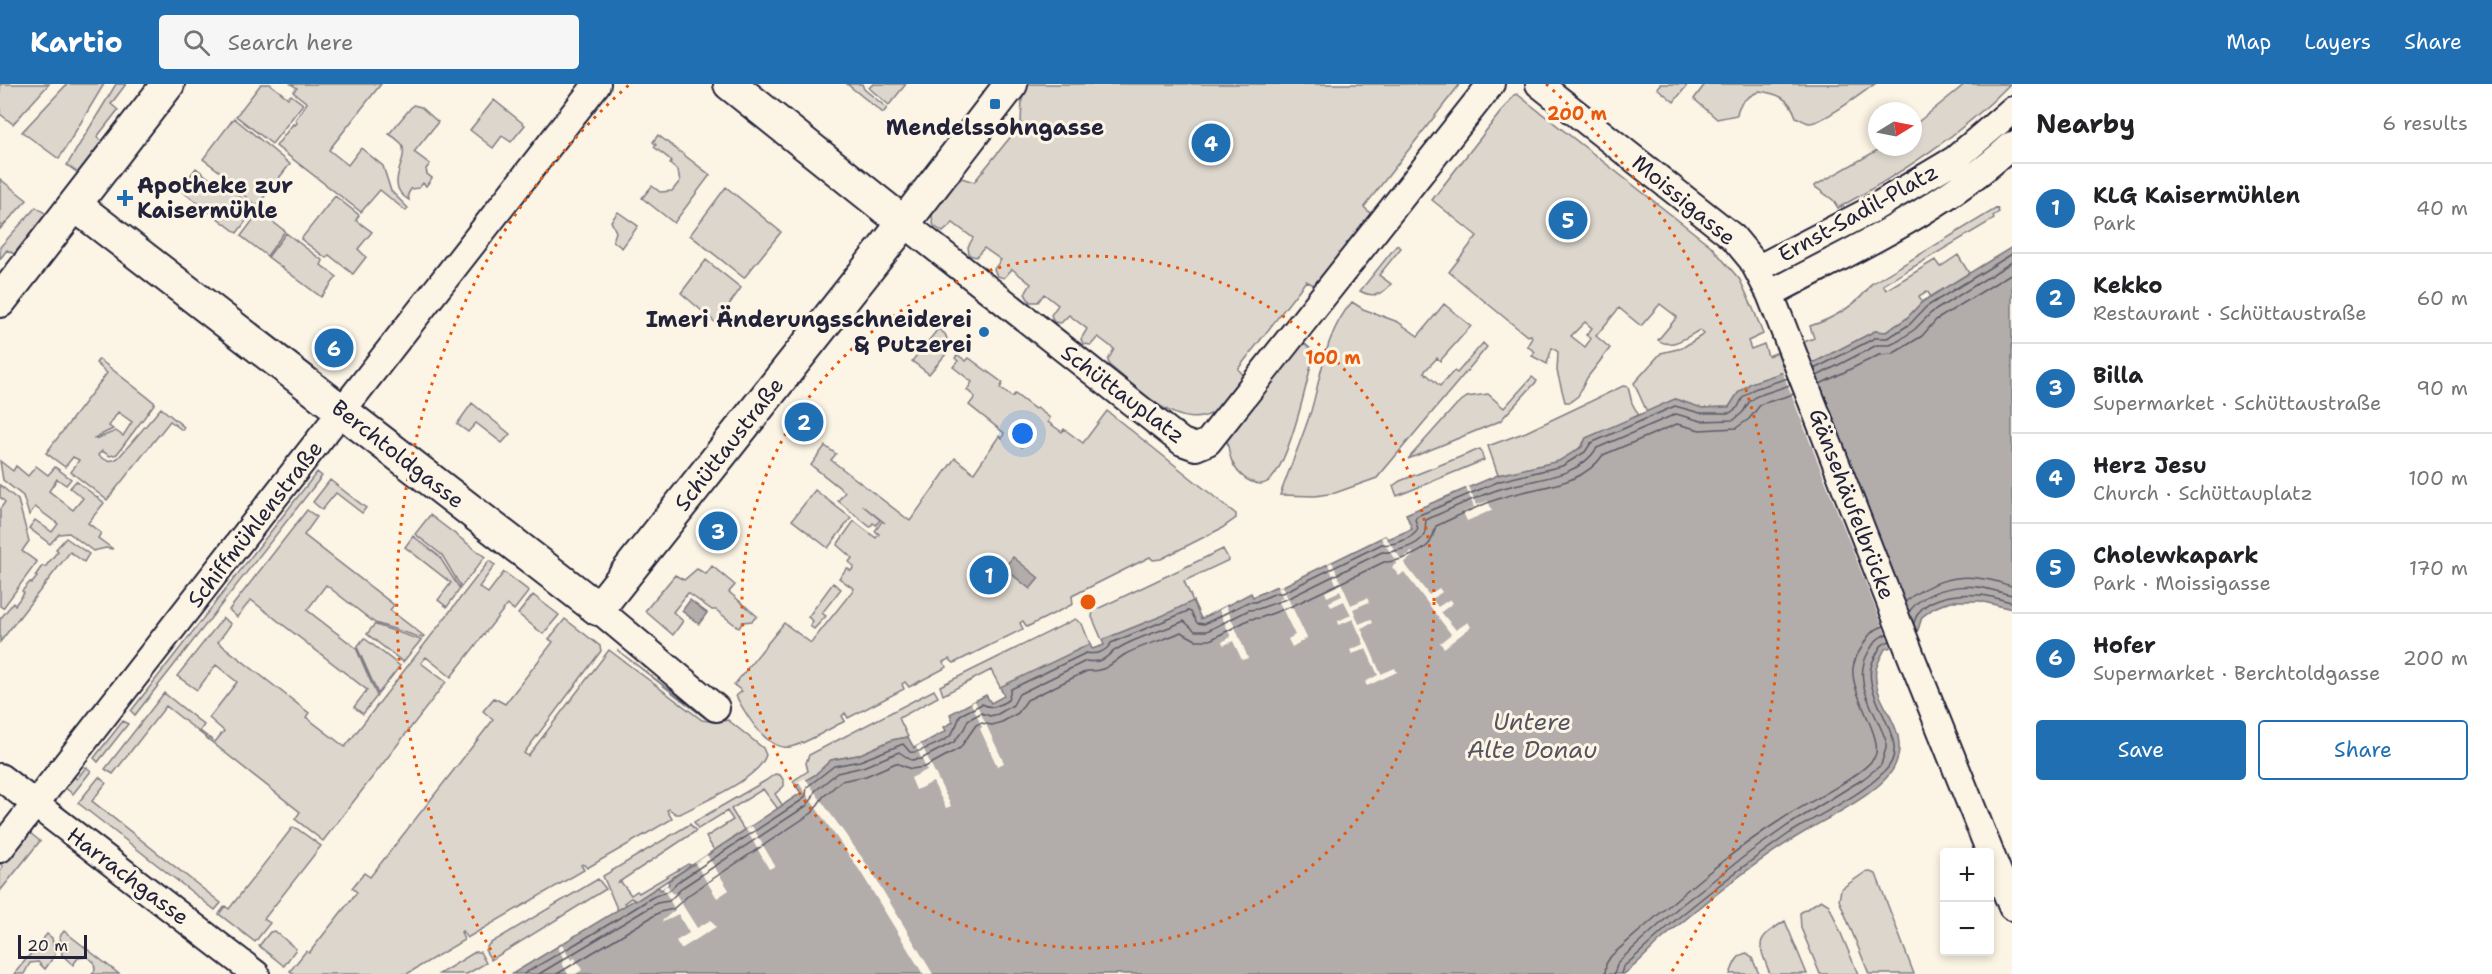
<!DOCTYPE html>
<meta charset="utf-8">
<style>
:root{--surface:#fff;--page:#f6f6f6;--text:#202124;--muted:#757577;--line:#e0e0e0;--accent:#1f6fb2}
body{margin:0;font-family:"Shantell Sans",sans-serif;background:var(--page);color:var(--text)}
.controls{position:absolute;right:18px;bottom:18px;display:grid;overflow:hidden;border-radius:6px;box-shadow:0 3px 9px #0003}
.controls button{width:54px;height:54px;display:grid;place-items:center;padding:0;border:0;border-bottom:2px solid var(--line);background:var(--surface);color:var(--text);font:30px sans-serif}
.compass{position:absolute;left:1868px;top:18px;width:54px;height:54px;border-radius:50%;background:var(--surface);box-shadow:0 3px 9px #0003;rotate:80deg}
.scale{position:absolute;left:18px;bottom:15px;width:69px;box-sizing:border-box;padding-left:6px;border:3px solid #22223b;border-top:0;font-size:16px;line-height:21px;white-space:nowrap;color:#22223b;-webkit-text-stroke:4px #fcf5e5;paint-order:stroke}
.you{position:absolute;left:1023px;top:350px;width:21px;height:21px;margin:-15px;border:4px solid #fff;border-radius:50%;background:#1a73e8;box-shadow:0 0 0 9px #1a73e833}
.badge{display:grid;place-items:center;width:39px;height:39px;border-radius:50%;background:var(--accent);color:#fff;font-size:20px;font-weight:700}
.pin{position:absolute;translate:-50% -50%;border:3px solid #fff;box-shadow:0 2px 6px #0006}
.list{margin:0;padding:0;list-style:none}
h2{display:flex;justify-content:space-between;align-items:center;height:78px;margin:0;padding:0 24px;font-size:26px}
h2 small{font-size:20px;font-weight:400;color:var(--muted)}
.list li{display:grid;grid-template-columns:39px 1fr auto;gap:18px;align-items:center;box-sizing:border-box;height:90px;padding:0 24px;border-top:2px solid var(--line)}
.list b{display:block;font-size:22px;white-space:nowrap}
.list p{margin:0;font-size:20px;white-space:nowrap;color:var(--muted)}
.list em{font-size:20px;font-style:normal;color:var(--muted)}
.actions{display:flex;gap:12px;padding:18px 24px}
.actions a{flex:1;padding:14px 0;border:2px solid var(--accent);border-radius:6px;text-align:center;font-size:21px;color:var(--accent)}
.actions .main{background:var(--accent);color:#fff}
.icon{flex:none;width:33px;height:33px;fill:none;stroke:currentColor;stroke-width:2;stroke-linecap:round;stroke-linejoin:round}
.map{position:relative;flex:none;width:2012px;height:890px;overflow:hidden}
header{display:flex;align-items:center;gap:36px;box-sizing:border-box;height:84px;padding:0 30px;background:var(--accent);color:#fff}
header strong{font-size:28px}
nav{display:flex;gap:33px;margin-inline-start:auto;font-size:21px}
.search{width:420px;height:54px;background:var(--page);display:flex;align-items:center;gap:15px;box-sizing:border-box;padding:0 21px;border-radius:6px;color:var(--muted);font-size:22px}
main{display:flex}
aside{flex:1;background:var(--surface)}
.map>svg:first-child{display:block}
.green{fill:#dcd6cc;stroke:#7f7c84;stroke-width:1.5;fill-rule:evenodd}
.water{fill:#b2adab;stroke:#78757e;stroke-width:1.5}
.pier{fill:#fcf5e5}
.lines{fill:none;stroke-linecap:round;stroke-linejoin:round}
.shore{stroke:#5c5a68;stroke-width:1.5}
.minor-casing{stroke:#22223b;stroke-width:30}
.tertiary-casing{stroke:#22223b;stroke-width:36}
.minor{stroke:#fcf5e5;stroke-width:26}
.tertiary{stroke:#fcf5e5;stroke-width:32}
.ring{fill:none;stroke:#e8590c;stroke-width:3;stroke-dasharray:3 6}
.poi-dot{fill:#1f6fb2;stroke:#fcf5e5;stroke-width:2}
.labels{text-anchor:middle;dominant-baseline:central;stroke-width:6;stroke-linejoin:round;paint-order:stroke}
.poi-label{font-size:22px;font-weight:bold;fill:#22223b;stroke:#fcf5e5}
.street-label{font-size:22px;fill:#22223b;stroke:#fcf5e5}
.water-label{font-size:24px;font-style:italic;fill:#545362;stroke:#fcf5e5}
.centre{fill:#e8590c;stroke:#fcf5e5;stroke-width:3}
.ring-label{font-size:18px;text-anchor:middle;font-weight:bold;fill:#e8590c;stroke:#fcf5e5;stroke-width:6;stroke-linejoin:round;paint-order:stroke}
</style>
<header>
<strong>Kartio</strong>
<div class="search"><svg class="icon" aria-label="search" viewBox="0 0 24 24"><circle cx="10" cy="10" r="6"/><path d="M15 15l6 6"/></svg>Search here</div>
<nav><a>Map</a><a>Layers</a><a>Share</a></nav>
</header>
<main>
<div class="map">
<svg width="2012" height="890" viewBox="0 0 2012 890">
<rect width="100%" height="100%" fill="#fcf5e5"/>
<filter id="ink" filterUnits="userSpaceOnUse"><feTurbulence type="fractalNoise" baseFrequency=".0167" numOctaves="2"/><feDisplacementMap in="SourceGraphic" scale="12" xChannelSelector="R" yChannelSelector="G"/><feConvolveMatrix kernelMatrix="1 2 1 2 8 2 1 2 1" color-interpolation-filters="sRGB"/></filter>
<g filter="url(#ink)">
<path class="green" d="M0 0H49L13 40 0 30Z
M67 0H104L59 75 22 48Z
M116 0H126L111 20 118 26 97 53 102 57 78 89 67 81Z
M261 0H270L288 14 291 11 303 20 272 60 236 32Z
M291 0H381L329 66 348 81 361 64 383 82 391 107 408 124 406 127 380 106 361 128 276 62 293 40 295 41 297 39 295 36 307 19 293 8 297 4Z
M847 0H862L864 5 887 24 883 29Z
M873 0H906L889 21 869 4Z
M1028 0H1460L1364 123 1372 131 1316 202 1306 197 1238 285 1245 293C1238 301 1233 312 1225 319 1187 360 1140 305 1109 281L1108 276 1114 265 1098 253 1091 261 1083 260 1081 255 1087 245 1069 231 1061 239 1054 238 1051 231 1058 221 1044 210 1038 218H1030L1025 210 1031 200 1012 185 1004 194 997 192 994 185 1001 176 984 164 976 173 969 171 968 163 973 154 953 139 943 148 934 142C925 121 949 107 962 94L974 98 1021 40 1022 15Z
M1660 0H1688L1674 18 1657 4Z
M1705 0H1875C1863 8 1822 40 1809 39 1805 38 1800 35 1796 33 1790 14 1778 10 1760 7 1749 12 1738 18 1737 31L1717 35 1694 15Z
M1965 0H2010C1961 51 1900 90 1838 124L1833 116 1814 102 1883 63H1913V42Z
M1517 10 1711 162 1740 196 1755 229 1763 250 1748 257 1751 265 1764 260 1768 272 1814 254 1810 242C1833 235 1860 219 1871 200L1997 124 1999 128 1993 132 1994 135 1883 201 1886 206 1935 176 1940 183 1958 171 1969 189 1931 213 1927 207 1919 212 1922 218 1906 235 1886 248 1875 247 1817 277 1751 299 1738 309 1729 323 1701 324 1675 315 1647 328 1634 299 1661 269 1682 264 1704 250 1700 246C1688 252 1671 266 1658 256L1677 233 1660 220 1641 242 1619 224 1596 252 1610 264 1587 294 1578 312 1570 318H1565L1557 287 1558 268 1552 264 1547 280 1532 272 1535 268 1527 262 1532 254 1531 251 1527 252 1449 188 1477 152 1432 116 1514 11ZM1585 238 1592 244 1586 251 1591 255 1585 263 1571 252Z
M494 16 525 41 511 58 502 52 493 64 470 46Z
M413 21 421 23 438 38 414 68 430 80 426 85 427 90 432 94 426 102 423 99 419 104 411 105 408 110 409 116C381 100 412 75 401 59 398 56 393 52 389 50Z
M234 34 290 80 257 122 225 96 227 93 203 75Z
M658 51 710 91 674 139 642 114 652 102 660 108 672 107 680 97 678 87 670 80 672 77 654 63 656 61 653 58Z
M196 84 219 102 223 99 255 125 237 149 174 101 177 97 183 101Z
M0 95 27 116 0 145Z
M726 103 781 148 744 194 690 151Z
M335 112 359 131 356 136 372 148 358 165 366 173 353 190 329 171 326 174 301 155Z
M36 123 46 130 14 170 7 166 0 175V163Z
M259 128 285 147 267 172 241 152Z
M618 128 638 142 622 164 613 157 616 148 611 137Z
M286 149 323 177 321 181 337 193 321 213 268 173Z
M1397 161 1401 164 1379 191 1391 200C1382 211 1373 214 1360 207Z
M706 176 741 204 716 239 681 209Z
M1352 218 1363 225 1398 238 1418 252 1444 220 1471 242 1440 277 1437 274 1424 288 1440 302 1454 287 1457 289 1483 259 1487 263 1377 394 1335 409 1315 412 1280 411C1290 383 1302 355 1311 327 1322 289 1325 249 1352 218Z
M938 245 945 250 951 264 929 290 912 277Z
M1303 258 1314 268C1308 295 1290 376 1271 395 1263 403 1255 400 1246 395 1232 385 1229 372 1227 355Z
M958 271 966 277 969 274 1003 299 1000 304 1012 313 1015 310 1035 325 1037 324 1050 334 1048 338 1062 348 1064 345 1083 359 1107 327 1236 430V434L1222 444 1161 475 1153 476 1150 473 1072 512 1073 520 1027 543 1023 537 1020 539 1023 545 954 579 949 575 943 578 947 583 909 603 905 598 902 600 904 605 848 634 845 629 842 632 845 637C830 644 806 660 790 663 766 667 745 629 736 612L742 607 734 601 784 539 811 559 854 505 839 494 847 484 851 487 854 483 849 478 852 474 837 461 854 437 876 454 879 450 875 447 882 437 885 439 862 421 880 436 876 441 873 439 870 443 838 417 845 408 811 381 825 362 836 370 831 376 910 437 955 374 974 389 999 352 1002 354 1004 349 969 321 975 313 967 306 972 298 953 283 958 277 955 274ZM1024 340 1034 348 1022 363 1012 355Z
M99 275 155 319 117 370 110 372 102 367 98 371C105 377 112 379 119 373L161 324 184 343 182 346 170 337 107 416 71 388 79 376 73 373 65 383 46 369 107 289 96 279ZM118 328 132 338 123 352 116 347 96 355 94 354 113 345 109 342Z
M1532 293 1537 297 1500 337 1408 375 1457 320 1467 313 1488 310 1504 324Z
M1623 302 1628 303 1632 319 1639 332 1586 354C1573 383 1525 385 1498 391L1488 362 1526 348Z
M472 319 510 350 502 359 476 339 468 348 457 340Z
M1480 365 1484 376 1397 412 1393 402 1400 397Z
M0 377 13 387 16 382 28 392 36 382 48 391 55 383 71 395 66 401 57 395 49 407 73 426 83 414 70 404 76 397 102 417 104 419 88 439 101 449 98 454 113 465 106 464 93 467 69 449 59 450 50 460 29 444 35 436 52 448 58 440 35 423 29 431 23 412 3 396Z
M317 388 322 392 135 631 131 627Z
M330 396 366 424 362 429 336 409 322 426 313 418Z
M0 401 18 416 29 457 22 467 37 478 3 524 0 522V425L5 418 0 413Z
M815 406 851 434 828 464 792 436Z
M307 426 317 433 304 451 394 521 390 526 424 552 422 554 375 539 326 501 307 526 356 564 377 612 363 630 354 623 367 606 251 516 237 533 229 526Z
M430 431 485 473 461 503 442 471 415 450Z
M413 452 439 472 460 505 447 523 438 516 451 499 405 463Z
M66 454 89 470 84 478 70 468 0 558V535L13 519 15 521 24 509 22 507 30 498 32 499 37 493 35 492 42 482 45 483 58 467 56 465Z
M1223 465 1229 476 1184 497 1201 535 1145 539 1102 556 1092 533 1093 527Z
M489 477 495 481 479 503 488 509 504 488 529 507 514 526 507 521 451 593 426 573 421 579 446 598 323 757 295 735 300 728 166 622 113 690 105 685 164 609 204 641 200 647 215 658 224 647 209 634 237 598 216 581 197 606 177 592 223 534 231 540 218 558 309 629 306 633 345 663Z
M712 482 735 501 729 508 757 532 752 537 743 538 739 544 716 526H712L688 509 673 528 683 537 673 551 645 527 675 491 684 496 697 485 706 490Z
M833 499 841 505 822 529 826 532 814 545 810 542 813 537 808 533Z
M533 511 559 531 543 550 518 530Z
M565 535 600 562 601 567 524 669 528 672 609 566 702 636 717 638 728 636 763 664 766 671C759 695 702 718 680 730H676L669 725 667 726 672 735 587 784 583 780 581 781 584 786 467 854 462 847 461 848 464 856 407 890H295L290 887 306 867 309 869 357 808 352 804 364 789 370 793 493 636 483 627 494 614 505 620 553 558 549 555Z
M1075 535 1082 540 1090 560 1009 620 991 586 943 611 940 602Z
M374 541H376L421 556 403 578 367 550Z
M364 554 400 582 378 610 357 563Z
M617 566 707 634 719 629 725 634 718 636 705 634Z
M934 606 938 613 899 634 908 653 892 656 858 671 831 676 815 691 796 702 793 697 808 687 806 679 809 671Z
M123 637 128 640 98 678 94 674Z
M86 683 91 687 73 710 64 703 72 692 77 695Z
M775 690 780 691 784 697V702L775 710 783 722 778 725 763 705 731 725 744 746 746 745 707 771 714 766 706 753 733 736 727 727 698 745 694 738 765 697Z
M99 693 106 699 92 717 221 819 215 826 78 719Z
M690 740 696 747 619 798H621L631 811 637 807 639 809 688 780 691 781 641 814 651 827 631 814 624 819 631 823 599 838 618 827 603 792Z
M292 744H296L321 762 264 835 270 839 255 858 219 830 225 822 229 825Z
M30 749 40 757 0 807V787L3 782 0 780V775Z
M1867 787 1876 790 1914 890H1869L1839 816 1841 805Z
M598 795 606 805 491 876 485 866 489 860Z
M1821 816 1829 821 1858 890H1820L1801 844 1800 829Z
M1785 837 1807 890H1770C1757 857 1755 856 1785 837Z
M64 847 119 890H92L95 886 94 878 87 873 78 874 73 881 62 871 60 852Z
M275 847 296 865 284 882 259 862 270 848Z
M47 850 52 854 55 871 45 885 38 878 30 879 24 890H14Z
M475 868H480L486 879 467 890H439Z
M1747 869 1752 874 1759 890H1730C1734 881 1736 871 1747 869Z"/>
<path class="water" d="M2012 163V525L1980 517H1951L1934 524 1922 533 1918 546 1894 562 1885 565C1882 571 1877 579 1876 586 1871 620 1912 643 1895 681 1885 706 1831 732 1808 746 1756 776 1707 817 1661 856 1649 867 1638 880 1624 890H512L634 816 636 817 658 803 661 806 669 800 668 797 798 711 801 709 796 702 815 691 831 676 858 671 892 656 908 653 914 664 946 647 944 643 953 638 950 630 986 611 991 619 1004 612 1000 603 1086 562 1090 560 1092 565 1104 561 1102 556 1164 531 1193 517 1201 535 1251 509 1253 513 1277 502 1279 504 1381 454 1385 452 1388 455 1412 445 1406 430 1498 391 1559 377 1582 363 1586 354 1675 315 1702 324 1729 323 1738 309 1751 299 1817 277 1875 247 1886 248 1906 235 1922 218Z
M1013 473 1039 494 1030 505 1004 484Z
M690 516 707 529 699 540 682 527Z"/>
<path class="pier" d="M1812 276 1918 549 1892 566 1782 287Z
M1469 402 1476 421 1488 417 1492 426 1467 437 1463 428 1474 423 1466 404Z
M1385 452 1401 475 1412 468 1414 471 1404 479 1429 511 1439 504 1442 508 1432 515 1438 523 1450 515 1453 519 1441 528 1456 546 1468 538 1471 543 1444 564 1440 559 1451 550 1404 488 1399 492 1392 483 1397 479 1381 454Z
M1332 478 1351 521 1367 514 1369 518 1353 525 1359 540 1371 535 1373 539 1361 544 1381 590 1395 584 1397 588 1367 602 1365 598 1378 591 1366 565 1352 570 1350 566 1364 560 1353 535 1339 541 1338 537 1351 531 1344 517 1331 523 1329 518 1342 512 1340 507 1327 513 1325 508 1337 502 1328 480Z
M1282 502 1307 554 1292 563 1288 555 1295 551 1278 516 1283 514 1278 504Z
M1226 522 1248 574 1242 576 1233 557 1224 561 1222 558 1231 553 1219 526Z
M975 617 1004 679 997 682 980 645 982 643 971 619Z
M921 660 951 722 946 724 933 698 916 706 911 694 927 686 916 663Z
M805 694 868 782 933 890H923L860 787 798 698Z
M752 742 775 782 769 785 746 745Z
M707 771 729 806 717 814 695 779Z
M667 801 673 810 675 809 697 844 711 836 716 843 681 865 676 857 689 849 678 830 663 838 662 837 675 826 663 804Z
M562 861 571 876 575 874 582 886 576 890H568L562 879 565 877 558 864Z"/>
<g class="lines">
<path class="shore" d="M1814 285 1875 254H1887L1896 249 1910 240 1926 223 2012 170
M1817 292 1877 261H1890L1900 256 1915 245 1931 229 2012 178
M1820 300 1879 271 1892 270 1904 263 1922 252 1936 236 2012 189
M1905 518C1927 499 1956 489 1984 495 1994 496 2003 500 2012 502
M1909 528C1924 506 1959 499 1984 504 1993 506 2002 509 2012 511
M1914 539C1920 513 1956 509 1979 511 1990 511 2001 516 2012 518
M524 890C566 865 610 841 651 814 660 808 670 811 676 799L802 716 806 711 807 703 834 682 860 677 903 660 910 668C917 670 945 657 950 652 955 645 958 639 960 631L982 620C992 625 997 623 1008 616L1011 605 1086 569C1096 571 1106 568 1111 559L1188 527 1191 528 1197 539 1204 540 1248 518H1255L1276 509H1282L1382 460C1392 462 1413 455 1418 445L1415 435 1417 432 1500 397 1562 382 1585 368 1591 359 1675 322 1700 329H1730L1738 323 1743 313 1754 305 1788 294
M539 890 657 819 669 817 683 803 806 722 812 715 815 707 837 689 863 683 899 668 911 676 921 675 954 658 964 645 968 636 981 629 990 632 998 630 1013 621 1019 610 1086 577C1106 580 1105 571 1119 564 1139 552 1163 547 1184 537L1195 547H1207L1249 526 1258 525 1289 514 1382 468C1393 469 1419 462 1424 451 1426 446 1425 440 1426 436 1450 425 1475 413 1500 405 1532 394 1577 396 1597 364L1676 330 1701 337 1734 336 1743 328 1749 318 1757 312 1790 301
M557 890 660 828 673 825 690 810 812 729 823 713 841 697 866 692 896 679 911 685 925 683 960 664 976 641 981 639 992 641 1002 638 1018 629 1027 616 1087 587C1106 588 1110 580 1124 571 1141 561 1163 557 1181 548L1196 556H1210L1250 535 1260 534 1292 522 1384 478C1397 478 1420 470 1429 460 1433 454 1434 448 1436 442 1458 432 1481 420 1504 413 1538 402 1581 403 1603 371L1677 340 1700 346 1736 344 1749 335 1761 320 1794 310
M1605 890 1606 880 1611 872C1666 824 1721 774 1782 735 1803 721 1861 693 1874 674 1886 656 1850 611 1853 584 1854 576 1858 569 1862 563 1868 551 1872 546 1884 542
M1614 890 1618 878 1680 822 1750 768 1787 742 1863 695 1881 681 1886 664V657C1877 629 1851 599 1868 569 1874 559 1876 554 1887 550
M1621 890 1623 883C1644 866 1663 846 1684 829 1718 801 1754 774 1790 749 1821 729 1858 714 1885 687 1917 655 1853 610 1875 573 1880 564 1880 560 1890 557"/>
<defs>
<path id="minor" d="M1539 0 1733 153 1752 176 1770 210 1913 577 2012 823
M904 139 1182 358 1196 363 1208 358 1491 0
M1757 185 1867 128 1954 76 2012 26
M1770 210C1854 165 1942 126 2012 61
M598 525 716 624
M0 693 256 890
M0 765 597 0"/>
<path id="tertiary" d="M730 0 904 139
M75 121 598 525 904 139 1011 0
M0 217 168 0"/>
</defs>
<use href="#minor" class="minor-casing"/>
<use href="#tertiary" class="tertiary-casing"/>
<use href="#minor" class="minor"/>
<use href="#tertiary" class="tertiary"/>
</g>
</g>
<g class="ring">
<circle cx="1088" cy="518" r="346"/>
<path d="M505 889A691 691 0 0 1 630 0M1546 0A691 691 0 0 1 1671 889"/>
</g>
<g class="poi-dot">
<rect x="989" y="14" width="12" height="12" rx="3"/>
<path d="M122 105h6v6h6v6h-6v6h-6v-6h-6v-6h6z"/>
<circle cx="984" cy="248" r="6"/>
</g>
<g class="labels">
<g class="poi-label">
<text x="995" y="43">Mendelssohngasse</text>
<text x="137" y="101" text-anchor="start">Apotheke zur<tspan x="137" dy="25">Kaisermühle</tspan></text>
<text x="972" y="235" text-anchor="end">Imeri Änderungsschneiderei<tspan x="972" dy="25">&amp; Putzerei</tspan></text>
</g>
<g class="street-label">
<text transform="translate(1684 116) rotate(40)">Moissigasse</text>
<text transform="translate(1858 129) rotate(-29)">Ernst-Sadil-Platz</text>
<text transform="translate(1123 310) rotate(37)">Schüttauplatz</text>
<text transform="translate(729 360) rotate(-52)">Schüttaustraße</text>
<text transform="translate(398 370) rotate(38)">Berchtoldgasse</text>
<text transform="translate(1852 420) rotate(69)">Gänsehäufelbrücke</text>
<text transform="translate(255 440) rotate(-52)">Schiffmühlenstraße</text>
<text transform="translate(128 792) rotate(37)">Harrachgasse</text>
</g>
<g class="water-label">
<text x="1532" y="638">Untere<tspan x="1532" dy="28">Alte Donau</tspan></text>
</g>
</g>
<circle cx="1088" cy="518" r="9" class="centre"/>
<g class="ring-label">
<text x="1577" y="36">200 m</text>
<text x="1333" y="280">100 m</text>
</g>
</svg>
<div class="controls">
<button>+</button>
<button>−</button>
</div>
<svg class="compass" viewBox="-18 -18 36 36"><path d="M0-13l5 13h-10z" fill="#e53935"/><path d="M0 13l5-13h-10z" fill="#757577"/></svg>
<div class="scale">20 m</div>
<div class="you"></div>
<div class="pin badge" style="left:989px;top:491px">1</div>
<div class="pin badge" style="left:804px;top:338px">2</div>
<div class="pin badge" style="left:718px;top:447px">3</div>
<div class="pin badge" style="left:1211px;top:59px">4</div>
<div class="pin badge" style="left:1568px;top:136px">5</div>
<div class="pin badge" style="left:334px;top:264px">6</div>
</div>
<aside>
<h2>Nearby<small>6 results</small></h2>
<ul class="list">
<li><span class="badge">1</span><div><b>KLG Kaisermühlen</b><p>Park</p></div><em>40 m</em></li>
<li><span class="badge">2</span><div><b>Kekko</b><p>Restaurant · Schüttaustraße</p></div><em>60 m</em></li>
<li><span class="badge">3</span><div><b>Billa</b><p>Supermarket · Schüttaustraße</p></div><em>90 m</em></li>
<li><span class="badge">4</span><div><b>Herz Jesu</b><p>Church · Schüttauplatz</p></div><em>100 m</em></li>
<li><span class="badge">5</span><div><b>Cholewkapark</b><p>Park · Moissigasse</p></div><em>170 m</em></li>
<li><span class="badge">6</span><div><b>Hofer</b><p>Supermarket · Berchtoldgasse</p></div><em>200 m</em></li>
</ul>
<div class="actions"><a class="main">Save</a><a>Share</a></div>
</aside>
</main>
